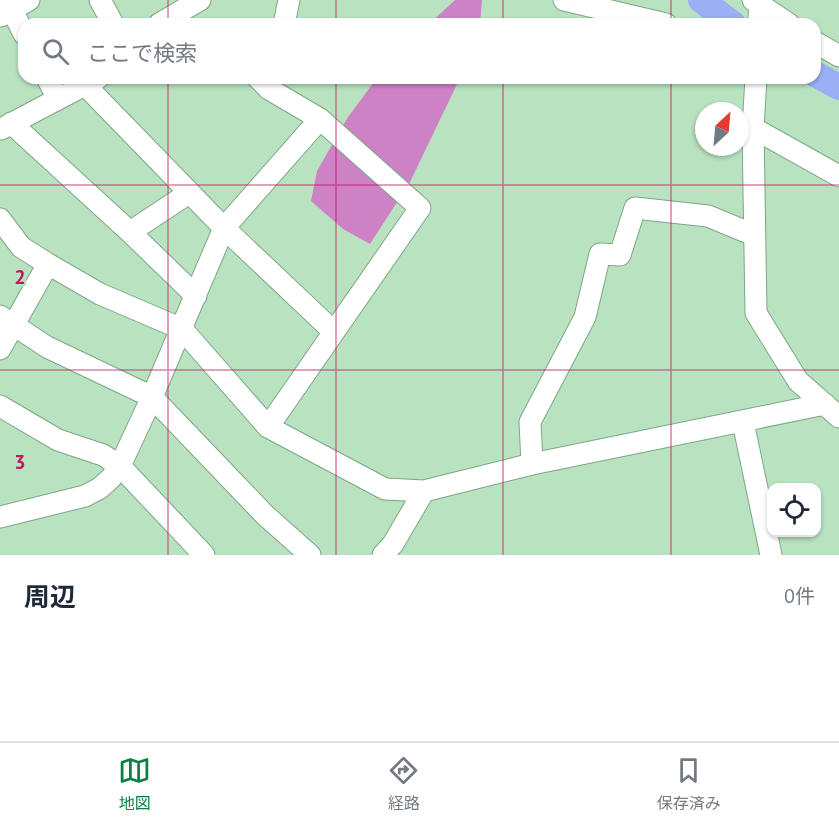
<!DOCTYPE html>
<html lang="ja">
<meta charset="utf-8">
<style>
:root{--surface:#fff;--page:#f2f2f3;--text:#1f2937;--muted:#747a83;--line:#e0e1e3;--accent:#0b8043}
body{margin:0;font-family:"PT Sans","Noto Sans JP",sans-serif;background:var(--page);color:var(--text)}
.controls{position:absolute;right:18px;bottom:18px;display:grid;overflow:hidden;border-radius:12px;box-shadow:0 2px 4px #0004}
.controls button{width:54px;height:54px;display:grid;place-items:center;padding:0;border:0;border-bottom:2px solid var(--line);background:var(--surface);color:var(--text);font:30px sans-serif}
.compass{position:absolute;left:695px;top:102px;width:54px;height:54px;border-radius:50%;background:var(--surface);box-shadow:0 2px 4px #0004;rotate:26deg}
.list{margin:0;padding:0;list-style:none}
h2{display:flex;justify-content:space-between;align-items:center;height:78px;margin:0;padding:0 24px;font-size:26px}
h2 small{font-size:20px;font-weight:400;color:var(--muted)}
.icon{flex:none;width:33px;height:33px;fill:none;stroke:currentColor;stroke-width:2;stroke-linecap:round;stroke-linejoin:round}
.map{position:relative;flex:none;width:839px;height:555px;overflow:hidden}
.search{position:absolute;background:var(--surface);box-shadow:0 2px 4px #0004;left:18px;right:18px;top:18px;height:66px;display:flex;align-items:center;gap:15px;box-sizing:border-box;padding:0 21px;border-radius:18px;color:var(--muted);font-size:22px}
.sheet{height:186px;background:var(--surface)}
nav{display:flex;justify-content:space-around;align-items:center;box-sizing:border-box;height:84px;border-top:2px solid var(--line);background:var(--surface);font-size:16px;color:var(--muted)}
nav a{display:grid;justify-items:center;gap:3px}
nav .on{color:var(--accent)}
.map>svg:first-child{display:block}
.forest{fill:#ce82c6}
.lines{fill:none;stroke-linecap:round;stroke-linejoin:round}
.river{stroke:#9aaff4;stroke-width:26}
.minor-casing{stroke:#7da685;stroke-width:23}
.minor{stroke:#fff;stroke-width:21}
.grid{fill:none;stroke:#c2185b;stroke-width:1.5;stroke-opacity:0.55}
.grid-label{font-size:20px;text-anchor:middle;font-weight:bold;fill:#c2185b;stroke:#b8e2c0;stroke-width:4.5;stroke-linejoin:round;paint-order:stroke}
</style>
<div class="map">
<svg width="839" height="555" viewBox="0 0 839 555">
<rect width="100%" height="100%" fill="#b8e2c0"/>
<path class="forest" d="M455 0H482L480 24H429Z
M377 78H460L410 182 370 244 343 229 311 201 317 171 348 117Z"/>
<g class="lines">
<path class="river" d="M701 0 733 24
M815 74 839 87"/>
<defs>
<path id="minor" d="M7 0 24 34
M100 0 113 24
M564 0 666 24
M753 0 789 24
M1 16 29 0
M159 24 200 0
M284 24 289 0
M758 24 761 0
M815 42 839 56
M47 78 58 99
M258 78 269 89 320 119 420 208 268 427
M756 78 753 128 756 313 798 381 839 417
M85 85 224 228 334 332
M11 123 130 232 196 296
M753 128 839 176
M1 129 98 78
M0 219 21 247 48 264 100 294 182 329 268 427 385 489 424 491 532 464 825 404
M130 232 189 193
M0 316 47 347 152 397 265 515 310 555
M0 349 48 264
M0 406 58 440 103 455 120 466 204 555
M743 422 771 555
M532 464 530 422 585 317 600 254 620 255 635 208 708 216 754 235
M0 517 85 496 100 488 111 478 120 466 152 397 224 228 320 119
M383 555 393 544 424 491"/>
</defs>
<use href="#minor" class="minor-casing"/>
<use href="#minor" class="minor"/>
</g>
<path class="grid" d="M168 0V24M336 0V24M503 0V24M671 0V24M168 78V555M336 78V555M503 78V555M671 78V555M0 185H839M0 370H839"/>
<g class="grid-label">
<text x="20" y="284">2</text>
<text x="20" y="469">3</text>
</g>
</svg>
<div class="controls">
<button><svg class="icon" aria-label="locate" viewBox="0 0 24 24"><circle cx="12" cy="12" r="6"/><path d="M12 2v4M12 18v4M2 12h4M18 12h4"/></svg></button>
</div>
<svg class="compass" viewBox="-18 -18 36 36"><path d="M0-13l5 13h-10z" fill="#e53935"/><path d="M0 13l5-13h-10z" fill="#747a83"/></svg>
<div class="search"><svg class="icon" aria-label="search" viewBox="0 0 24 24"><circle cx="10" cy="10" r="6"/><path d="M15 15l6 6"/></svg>ここで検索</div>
</div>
<section class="sheet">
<h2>周辺<small>0件</small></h2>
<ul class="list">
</ul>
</section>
<nav>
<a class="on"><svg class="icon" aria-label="map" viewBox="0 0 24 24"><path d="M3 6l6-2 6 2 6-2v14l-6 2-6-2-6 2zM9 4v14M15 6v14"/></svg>地図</a>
<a><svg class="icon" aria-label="directions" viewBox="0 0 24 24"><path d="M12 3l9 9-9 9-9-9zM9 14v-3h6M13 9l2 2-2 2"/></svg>経路</a>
<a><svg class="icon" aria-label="saved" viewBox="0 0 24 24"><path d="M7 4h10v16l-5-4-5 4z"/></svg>保存済み</a>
</nav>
